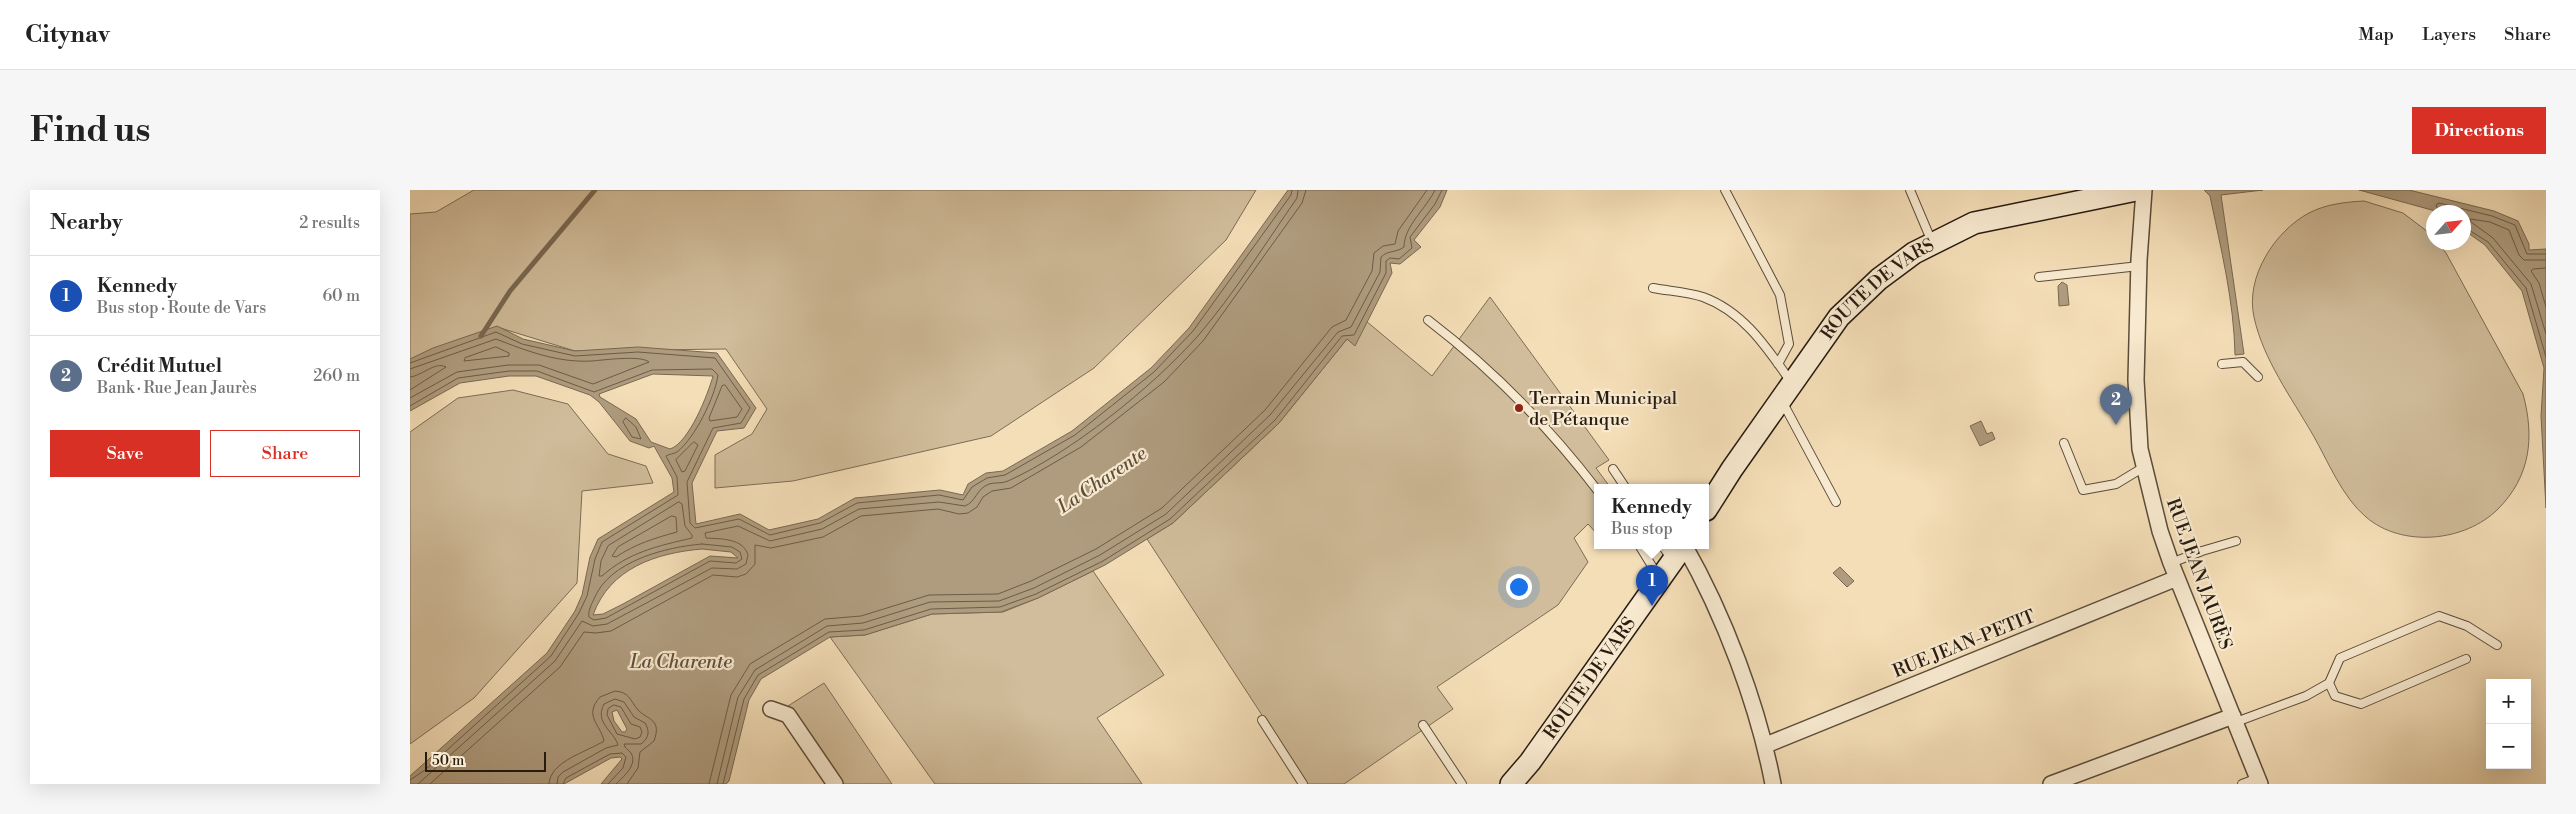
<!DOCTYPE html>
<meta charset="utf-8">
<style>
:root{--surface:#fff;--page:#f6f6f6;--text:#222;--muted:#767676;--line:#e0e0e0;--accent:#d93025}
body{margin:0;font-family:"Libre Bodoni",serif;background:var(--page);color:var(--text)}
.controls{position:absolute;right:15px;bottom:15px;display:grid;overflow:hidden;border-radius:0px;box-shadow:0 5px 20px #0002}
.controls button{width:45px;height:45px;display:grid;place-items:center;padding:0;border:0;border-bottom:1px solid var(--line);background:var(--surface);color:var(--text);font:25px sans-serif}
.compass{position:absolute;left:2016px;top:15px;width:45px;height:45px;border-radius:50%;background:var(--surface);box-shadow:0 5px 20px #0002;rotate:63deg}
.scale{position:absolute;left:15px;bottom:12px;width:121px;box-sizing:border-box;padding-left:5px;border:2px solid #281b10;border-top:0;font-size:14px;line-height:18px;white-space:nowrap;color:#281b10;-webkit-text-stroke:4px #f8ead0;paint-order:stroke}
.you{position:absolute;left:1108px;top:396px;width:18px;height:18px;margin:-12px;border:4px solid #fff;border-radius:50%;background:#1a73e8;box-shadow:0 0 0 8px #1a73e833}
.badge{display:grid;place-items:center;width:32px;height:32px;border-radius:50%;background:var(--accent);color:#fff;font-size:16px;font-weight:700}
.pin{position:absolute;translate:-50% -41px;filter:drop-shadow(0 1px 2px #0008)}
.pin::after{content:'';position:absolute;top:26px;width:18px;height:15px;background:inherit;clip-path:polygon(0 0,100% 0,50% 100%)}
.popup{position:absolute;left:1184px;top:294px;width:115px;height:65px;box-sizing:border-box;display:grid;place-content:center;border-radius:0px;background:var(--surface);filter:drop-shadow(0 1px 4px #0005);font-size:16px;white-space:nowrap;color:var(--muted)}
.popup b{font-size:19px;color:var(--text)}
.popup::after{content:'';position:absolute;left:50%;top:100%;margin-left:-10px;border:10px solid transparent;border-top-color:var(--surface)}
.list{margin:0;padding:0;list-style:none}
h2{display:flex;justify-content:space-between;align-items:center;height:65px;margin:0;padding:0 20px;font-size:21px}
h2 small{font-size:16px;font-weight:400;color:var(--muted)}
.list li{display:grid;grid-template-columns:32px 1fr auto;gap:15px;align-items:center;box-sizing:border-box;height:80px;padding:0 20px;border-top:1px solid var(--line)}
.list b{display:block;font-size:19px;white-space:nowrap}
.list p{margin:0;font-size:16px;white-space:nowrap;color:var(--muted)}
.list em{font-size:16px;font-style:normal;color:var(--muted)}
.actions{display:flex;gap:10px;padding:15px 20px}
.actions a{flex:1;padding:11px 0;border:1px solid var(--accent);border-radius:0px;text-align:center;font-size:18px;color:var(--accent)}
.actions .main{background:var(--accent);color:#fff}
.map{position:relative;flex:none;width:2136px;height:594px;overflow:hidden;border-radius:0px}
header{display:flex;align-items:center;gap:30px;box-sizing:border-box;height:70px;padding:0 25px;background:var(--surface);border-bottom:1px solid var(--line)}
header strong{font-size:24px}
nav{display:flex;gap:28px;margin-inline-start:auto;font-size:18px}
.intro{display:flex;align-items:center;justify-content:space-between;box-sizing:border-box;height:120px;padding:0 30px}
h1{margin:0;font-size:35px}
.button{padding:12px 22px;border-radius:0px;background:var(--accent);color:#fff;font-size:18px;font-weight:700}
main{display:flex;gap:30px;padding:0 30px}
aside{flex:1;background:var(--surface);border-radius:0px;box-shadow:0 5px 20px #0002}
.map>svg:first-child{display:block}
.green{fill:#d1bd9b;stroke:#7c6c56}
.water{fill:#af9c7e;stroke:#796852;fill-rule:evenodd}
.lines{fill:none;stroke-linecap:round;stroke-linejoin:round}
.shore{stroke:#6c5c47;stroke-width:1}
.stream{stroke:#796852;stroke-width:5}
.lane-casing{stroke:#5b4c3a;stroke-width:10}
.street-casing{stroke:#5b4c3a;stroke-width:18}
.secondary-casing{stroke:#281b10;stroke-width:24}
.lane{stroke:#f8ead0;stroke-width:8}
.street{stroke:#f8ead0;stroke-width:15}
.secondary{stroke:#f8ead0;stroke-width:21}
.poi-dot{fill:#8f2418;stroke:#f8ead0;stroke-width:2}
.labels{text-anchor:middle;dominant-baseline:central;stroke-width:4.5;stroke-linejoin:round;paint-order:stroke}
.street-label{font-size:18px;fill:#281b10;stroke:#f8ead0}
.poi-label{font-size:18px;fill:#281b10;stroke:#f8ead0;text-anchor:start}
.water-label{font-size:19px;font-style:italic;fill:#5e4f3c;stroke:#f8ead0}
</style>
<header>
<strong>Citynav</strong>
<nav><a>Map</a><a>Layers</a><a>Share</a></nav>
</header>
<div class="intro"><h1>Find us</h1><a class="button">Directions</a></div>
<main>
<aside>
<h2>Nearby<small>2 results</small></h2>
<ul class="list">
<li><span class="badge" style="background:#1a4fb4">1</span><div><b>Kennedy</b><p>Bus stop · Route de Vars</p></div><em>60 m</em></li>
<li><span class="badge" style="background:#5c6f8a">2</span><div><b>Crédit Mutuel</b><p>Bank · Rue Jean Jaurès</p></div><em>260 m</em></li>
</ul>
<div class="actions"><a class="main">Save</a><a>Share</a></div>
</aside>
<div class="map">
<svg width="2136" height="594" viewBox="0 0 2136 594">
<rect width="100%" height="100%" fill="#f4deb7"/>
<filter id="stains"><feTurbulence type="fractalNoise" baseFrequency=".004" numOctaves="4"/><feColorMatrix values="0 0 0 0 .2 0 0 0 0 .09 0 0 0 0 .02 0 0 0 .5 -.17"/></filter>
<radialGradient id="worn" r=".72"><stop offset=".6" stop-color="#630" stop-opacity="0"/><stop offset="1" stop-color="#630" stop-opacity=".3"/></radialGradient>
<path class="green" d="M64 0H846L816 50 684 178 581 246 383 291 305 298V265L342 244 357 219 316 159 165 161 87 137 0 173V24L26 22Z
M1954 11 1993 23 2022 45 2024 52 2028 53 2036 63 2113 204C2125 248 2120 287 2088 319 2055 352 1992 358 1956 327 1932 307 1918 271 1903 245 1881 207 1853 169 1844 127 1835 87 1865 41 1899 23 1916 14 1936 12 1954 11Z
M1080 107 1199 270 1186 278 1200 297H1188V345L1178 334 1164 348 1178 372 1148 415 1027 497 1043 519 934 594H897L737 349 763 333 869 233 937 149 945 155 956 131 1022 186Z
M103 200 158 214 198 264 236 276 243 293 172 301 167 393 64 508 0 554V242L48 208Z
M683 381 754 485 687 528 732 594H525L420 447 455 445 522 424 593 422 628 408Z
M414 493 482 594H432L378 516Z"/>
<path class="water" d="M878 0H1037L1030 17 1004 50 1011 57 990 74 980 73 982 83 945 156 937 149 869 233 763 333 695 375 628 408 591 422 522 424 455 445 420 447 351 489 339 510 319 591 316 594H191L212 569 210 567 201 568 154 594H0V586L137 463 165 421 172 405 180 367 188 349 264 302 262 288 244 256 239 258 220 251 189 212 180 205 126 186H99L50 193 0 221V169L23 158 87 136 113 149 165 161 228 157 307 163 346 218 334 238 307 241 282 293 286 334 330 324 359 340 408 329 445 308 530 300 553 305 558 294 576 283 593 281 662 241 741 178 779 138ZM243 184 303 186C298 204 279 253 260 259L241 252 226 229 190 207 189 204ZM292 359 321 362 328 368 300 366 213 414 193 424 183 425C200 378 246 363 292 359ZM207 520 217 539 215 542H212L204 531 202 522Z
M1794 0H1853L1811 5 1834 164 1825 165C1824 111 1811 59 1800 6Z
M1949 0H1999L2084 21 2108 31 2119 54V60L2136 59V318L2131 226 2134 178 2112 101 2075 55 2054 40V22H2029Z
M1652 92 1657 95 1659 115 1649 116 1648 96Z
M1571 231 1577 244 1582 242 1585 249 1570 256 1560 236Z
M1430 377 1444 391 1437 397 1423 383Z"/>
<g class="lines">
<path class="shore" d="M2029 22 2026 15 2029 13 2082 26 2105 35 2117 64H2136
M2054 37 2078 52 2116 98 2136 167
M2136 70H2114L2109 65 2099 40 2080 32 2060 29 2061 32 2083 48 2121 94 2136 144
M2136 78 2123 79 2121 81 2129 93 2136 117
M86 157 99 163V166L54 171 55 168Z
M0 173 86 142 112 154 165 166 228 162 305 168 340 218 331 233 303 238 277 292 280 333 285 338 329 329 360 345 410 333 447 313 529 305 553 310 562 297 577 288 595 285 665 245 744 182 783 141 881 5 882 0
M0 179 86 149C117 161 148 173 182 171 194 170 231 165 239 172L183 194 129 175H98L47 182 0 208
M0 187C12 186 25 171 36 177L0 200
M315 195 332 219 327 227 300 231 299 228 312 196Z
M0 216 48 188 99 181H127L184 202 242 180 302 179 308 185C305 207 285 248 267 262 264 264 259 264 256 266L267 287 268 305 192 352 185 369 177 406 169 423 141 466 15 580 0 590
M216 228 226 237 231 249 222 247 213 232Z
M284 252 288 255 275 281 272 282 266 270Z
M269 312 272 314 275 336 282 345V348C248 356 219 362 192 386H189L191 371 198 356Z
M262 326 266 327 267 342C245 348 225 354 206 367L202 366 208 357Z
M292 354 322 357 330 362 332 369 326 373 300 371 196 428 184 430 179 427C178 421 181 415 184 409 199 371 256 357 292 354Z
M204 515 211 517 221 534 230 537 232 542 230 547 225 549 207 544 197 525 198 519Z
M8 594 145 471 172 431 183 436 197 434 302 378 327 379 336 374 338 365C333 348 311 349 296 348L295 343 328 336 360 351 412 339 449 319 529 312 555 316C566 312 566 299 579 294 585 292 592 294 598 291 662 262 740 199 787 147 824 104 855 54 887 8L888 0
M20 594 150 477 174 442 186 443 201 441 303 385 327 387 336 384 345 374V355L361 358 413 347 451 326 528 319 549 324 558 323 567 317 573 307 582 301 601 298 671 257 754 192 793 151 892 13 896 0
M139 594C140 571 177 562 194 551 191 535 173 526 190 507L205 501C219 502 220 510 228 520 238 530 252 529 244 551L230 562 228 578 217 594
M147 594 148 587 153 582 196 558 208 555C204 541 184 533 194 514L205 509 214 512 224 527 235 533C240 541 239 548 231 554H214C215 559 218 559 221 563 228 575 213 587 206 594
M153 594 156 588 200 564 212 563 216 567 213 578 198 594
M299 594 321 505 340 474 415 429 451 426 519 405 588 404 621 391 686 359 752 318 855 220 922 137 936 130 962 81 964 63 973 56 985 54 988 41 1017 0
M307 594 328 507 345 480 417 436 453 433 520 412 589 411 624 398 690 365 756 324 860 225 928 142 941 137 970 82 971 67C978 60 986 63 994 57 994 36 1016 19 1025 0
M313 594 334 509 348 485 419 442 454 440 521 419 590 417 626 404 693 371 760 329 865 230 932 146 944 145 976 83V71L980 68 989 69 1002 58 1000 47 1025 14 1032 0"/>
<path class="stream" d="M71 146 100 101 185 0"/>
<defs>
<path id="lane" d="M1315 0 1370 105 1379 154 1368 174
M1500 0 1522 52
M1629 87 1729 76
M1243 98C1259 101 1277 102 1293 107 1334 122 1357 158 1381 192
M1018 130C1082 179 1139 237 1188 301
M1812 174 1833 172 1848 187
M1373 213 1426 312
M1654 253 1673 300 1706 294 1734 277
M1203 279 1215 297
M1229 355 1248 386
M1252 355 1262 370
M1761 373 1792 361 1826 351
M1919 493 1925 506 1951 514 2056 469
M852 530 893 594
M1826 532 1896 506 1919 493 1930 468 2029 426 2057 436 2087 455
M1013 535 1052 594
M1832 594 1848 588"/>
<path id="street" d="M1734 0 1729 70 1726 190 1730 259 1750 341 1761 373 1850 594
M1274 355C1314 425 1348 515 1363 594
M361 519 378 525 425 594
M1356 555 1767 388
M1641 594 1823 526"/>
<g id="secondary">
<path id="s1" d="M1296 320 1322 279 1429 127 1469 89 1504 63 1564 33 1726 0"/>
<path id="s2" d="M1101 594 1120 572 1274 355"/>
</g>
</defs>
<use href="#lane" class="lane-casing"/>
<use href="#street" class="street-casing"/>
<use href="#secondary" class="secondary-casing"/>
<use href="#lane" class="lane"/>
<use href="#street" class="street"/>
<use href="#secondary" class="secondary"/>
</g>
<circle class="poi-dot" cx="1109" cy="218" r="5"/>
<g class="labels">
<g class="street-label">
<text stroke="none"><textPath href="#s1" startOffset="282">ROUTE DE VARS</textPath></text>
<text transform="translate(1789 384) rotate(70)">RUE JEAN JAURÈS</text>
<text transform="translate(1554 454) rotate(-22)">RUE JEAN-PETIT</text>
<text stroke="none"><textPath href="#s2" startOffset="132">ROUTE DE VARS</textPath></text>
</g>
<g class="poi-label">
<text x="1119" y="208">Terrain Municipal<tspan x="1119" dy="21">de Pétanque</tspan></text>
</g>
<g class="water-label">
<text transform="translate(692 290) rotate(-34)">La Charente</text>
<text x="271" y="472">La Charente</text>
</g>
</g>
<rect width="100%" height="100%" filter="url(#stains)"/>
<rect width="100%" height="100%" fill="url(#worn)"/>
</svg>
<div class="controls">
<button>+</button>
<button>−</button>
</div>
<svg class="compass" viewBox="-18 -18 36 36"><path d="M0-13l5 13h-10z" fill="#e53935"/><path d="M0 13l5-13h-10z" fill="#767676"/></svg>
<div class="scale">50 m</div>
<div class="you"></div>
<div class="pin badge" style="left:1242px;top:416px;background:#1a4fb4">1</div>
<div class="popup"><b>Kennedy</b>Bus stop</div>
<div class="pin badge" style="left:1706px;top:235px;background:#5c6f8a">2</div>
</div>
</main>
